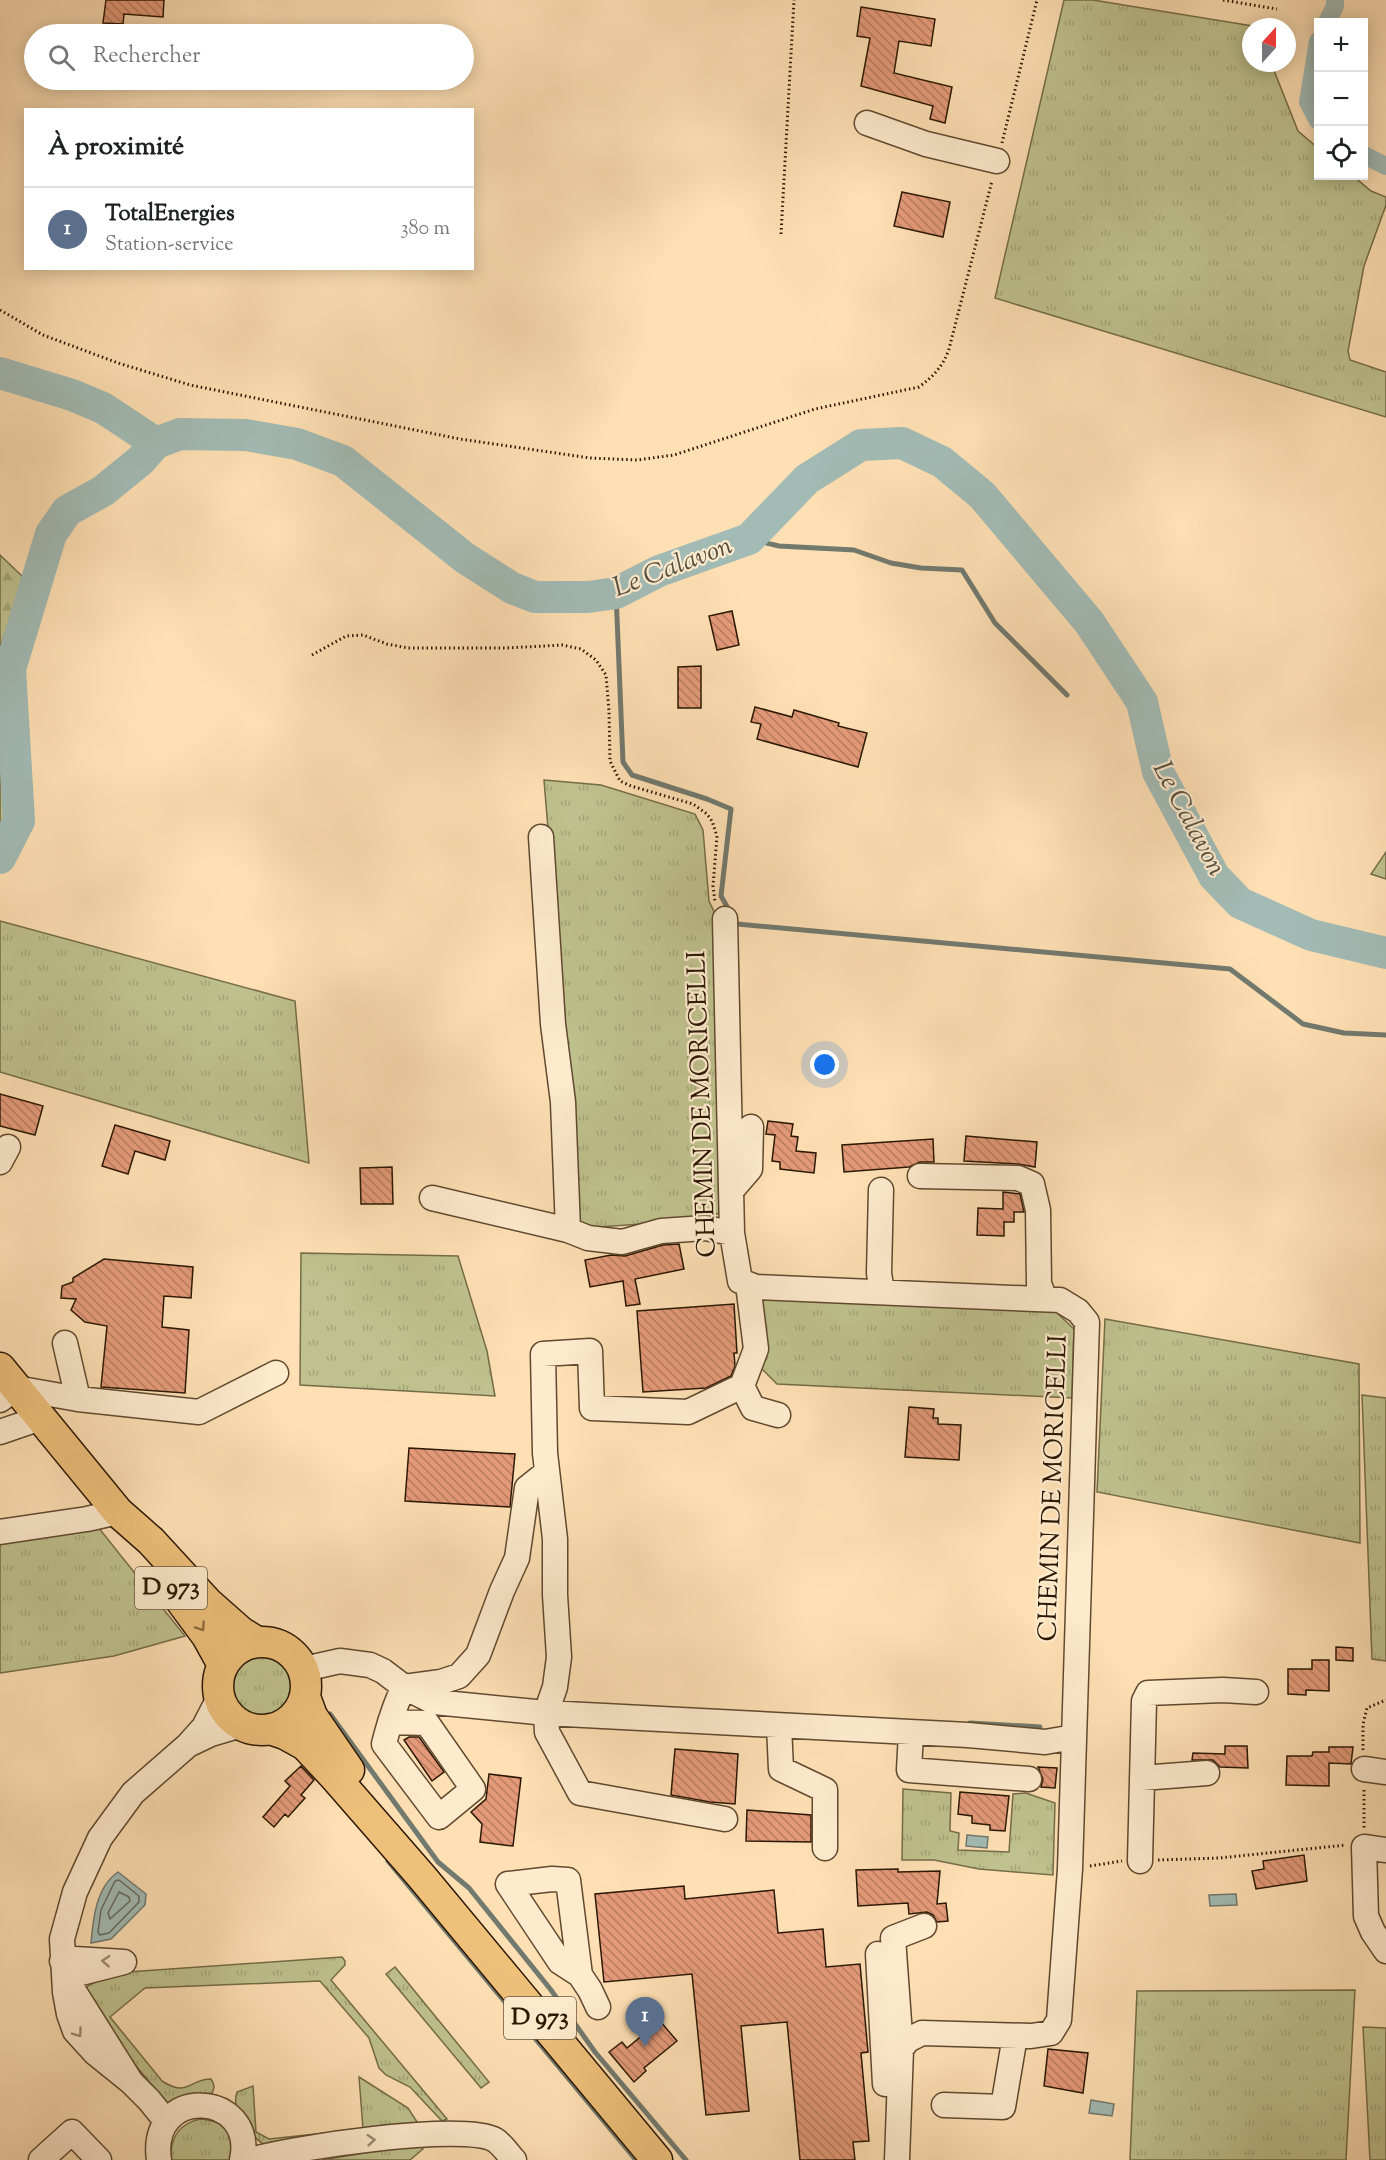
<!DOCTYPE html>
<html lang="fr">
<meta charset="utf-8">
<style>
:root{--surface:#fff;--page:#f6f6f6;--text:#202124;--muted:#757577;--line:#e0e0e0;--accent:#0f766e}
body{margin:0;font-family:"Sorts Mill Goudy",serif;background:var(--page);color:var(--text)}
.controls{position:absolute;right:18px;top:18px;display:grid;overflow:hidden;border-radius:0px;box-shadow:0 3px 15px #0003}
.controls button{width:54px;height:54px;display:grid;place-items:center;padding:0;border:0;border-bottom:2px solid var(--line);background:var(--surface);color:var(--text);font:30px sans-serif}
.compass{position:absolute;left:1242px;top:18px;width:54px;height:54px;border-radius:50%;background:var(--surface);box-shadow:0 3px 15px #0003;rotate:21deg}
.you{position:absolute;left:825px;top:1065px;width:21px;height:21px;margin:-15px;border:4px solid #fff;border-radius:50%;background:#1a73e8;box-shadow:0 0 0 9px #1a73e833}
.badge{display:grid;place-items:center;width:39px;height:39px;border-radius:50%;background:var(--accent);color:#fff;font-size:20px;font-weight:700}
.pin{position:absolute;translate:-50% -50px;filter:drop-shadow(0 2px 3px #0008)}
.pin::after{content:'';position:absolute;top:32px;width:21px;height:18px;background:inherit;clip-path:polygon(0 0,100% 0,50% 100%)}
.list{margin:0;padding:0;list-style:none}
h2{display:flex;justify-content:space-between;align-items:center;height:78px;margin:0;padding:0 24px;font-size:26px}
h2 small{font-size:20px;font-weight:400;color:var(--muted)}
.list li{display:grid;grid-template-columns:39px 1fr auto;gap:18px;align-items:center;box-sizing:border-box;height:84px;padding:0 24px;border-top:2px solid var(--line)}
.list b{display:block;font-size:22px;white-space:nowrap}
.list p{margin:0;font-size:20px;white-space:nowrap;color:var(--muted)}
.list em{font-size:20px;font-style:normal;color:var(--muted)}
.icon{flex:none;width:33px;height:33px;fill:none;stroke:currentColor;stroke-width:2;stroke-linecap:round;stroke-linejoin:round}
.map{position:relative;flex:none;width:1386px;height:2160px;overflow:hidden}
.search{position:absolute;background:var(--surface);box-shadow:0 3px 15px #0003;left:24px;top:24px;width:450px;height:66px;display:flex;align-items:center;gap:15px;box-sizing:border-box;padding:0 21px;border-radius:33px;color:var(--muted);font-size:22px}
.panel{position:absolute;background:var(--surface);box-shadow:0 3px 15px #0003;left:24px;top:108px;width:450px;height:162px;border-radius:0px}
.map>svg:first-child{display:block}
.grass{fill:url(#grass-tufts);stroke:#756c48;stroke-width:1.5}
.forest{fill:url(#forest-firs);stroke:#756c48;stroke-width:1.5}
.water{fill:#a2bbb5;stroke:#72796e;stroke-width:1.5}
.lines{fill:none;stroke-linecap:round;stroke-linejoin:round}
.shore{stroke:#66695c;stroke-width:1.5}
.stream{stroke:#72796e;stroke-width:5}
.canal{stroke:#a2bbb5;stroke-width:18}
.river{stroke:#a2bbb5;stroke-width:32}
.building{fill:url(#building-back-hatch);stroke:#2b1703;stroke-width:1.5}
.minor-casing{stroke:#60492f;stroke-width:27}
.major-casing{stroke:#2b1703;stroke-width:33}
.path{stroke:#2b1703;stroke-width:3;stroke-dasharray:1.5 3;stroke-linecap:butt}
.minor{stroke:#feebce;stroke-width:24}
.major{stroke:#efc07a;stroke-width:30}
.oneway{stroke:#8d6c3e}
.oneway2{stroke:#9f8c73}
.labels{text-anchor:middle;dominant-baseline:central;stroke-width:4.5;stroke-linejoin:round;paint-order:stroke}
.shield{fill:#feebce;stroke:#6a5740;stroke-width:1.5}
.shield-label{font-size:24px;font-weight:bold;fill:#2b1703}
.street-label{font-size:26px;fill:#2b1703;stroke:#feebce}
.water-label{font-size:27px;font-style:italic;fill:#555041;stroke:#feebce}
</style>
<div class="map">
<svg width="1386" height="2160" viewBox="0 0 1386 2160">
<defs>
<pattern id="grass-tufts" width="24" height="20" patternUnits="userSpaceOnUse" patternTransform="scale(1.5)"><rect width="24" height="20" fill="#bfc28e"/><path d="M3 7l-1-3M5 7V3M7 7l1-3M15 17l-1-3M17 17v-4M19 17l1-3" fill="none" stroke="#a4a679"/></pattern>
<pattern id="forest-firs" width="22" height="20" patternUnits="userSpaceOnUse" patternTransform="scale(1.5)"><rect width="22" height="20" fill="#bfc28e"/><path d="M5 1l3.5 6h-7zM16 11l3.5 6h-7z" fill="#a4a679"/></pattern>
<pattern id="building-back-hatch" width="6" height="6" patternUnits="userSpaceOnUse" patternTransform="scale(1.5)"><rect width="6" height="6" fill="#e49a79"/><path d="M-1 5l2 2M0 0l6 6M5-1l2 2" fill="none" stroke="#b97d61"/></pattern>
</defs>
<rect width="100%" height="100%" fill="#fee0b4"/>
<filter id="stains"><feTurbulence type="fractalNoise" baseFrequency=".00333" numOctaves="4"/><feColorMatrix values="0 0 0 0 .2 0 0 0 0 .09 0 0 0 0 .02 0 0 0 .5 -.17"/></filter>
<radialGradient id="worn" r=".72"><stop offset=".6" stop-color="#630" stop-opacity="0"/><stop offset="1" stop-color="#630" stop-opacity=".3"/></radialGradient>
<path class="grass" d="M1064 0H1093L1259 27H1251V63H1271L1298 131 1318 148V176H1353L1371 191 1386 197V205L1364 266 1348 351 1350 360 1386 372V417L995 298Z
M544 780 601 785 695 814 703 830 709 901 718 920 723 1213 642 1224 584 1228 573 1214 571 1108Z
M1386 852V879L1371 874Z
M0 921 295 1001 309 1163 0 1072Z
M301 1253 458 1256 487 1351 495 1396 300 1385Z
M756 1298 1055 1311 1074 1329 1072 1398 777 1384 760 1367Z
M1105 1319 1359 1364 1360 1543 1097 1492Z
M1362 1395 1386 1398V1661L1372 1659Z
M94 1522 185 1636 114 1656 0 1673V1537Z
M228 1686a33 33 0 1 1 66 0a33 33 0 1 1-66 0Z
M903 1789 951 1793 950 1831 959 1833 958 1850 1009 1852 1013 1794 1026 1793 1055 1803 1053 1875 979 1869 934 1860H902Z
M342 1957 345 1961V1965L331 1980 447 2119 442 2121 410 2087 386 2075 379 2068 369 2038 320 1981 145 1988 110 2017 162 2081C188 2098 189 2079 211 2079 215 2085 215 2089 211 2094L172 2105 166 2102 102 2025 84 1988 113 1973Z
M395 1967 489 2082 481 2088 386 1974Z
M1355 1990 1346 2160H1130L1137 1991Z
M1363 2027 1386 2028V2160H1370Z
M359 2077 408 2108 419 2125 269 2148C252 2138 230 2113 237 2092L253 2086 256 2132 269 2139 363 2129Z
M200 2119C230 2121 231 2135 234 2160H171C170 2138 178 2124 200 2119Z
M419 2144 423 2149 410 2160H322Z"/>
<path class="forest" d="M0 555 24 578 0 648Z
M0 710 10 819 0 841Z"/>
<path class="water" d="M967 1835 988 1837 987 1848 966 1846Z
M118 1872 146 1894 145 1905 111 1939 91 1943C93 1919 96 1887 118 1872Z
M1236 1894 1237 1905 1210 1906 1209 1895Z
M1091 2100 1114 2104 1112 2116 1089 2113Z"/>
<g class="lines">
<path class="shore" d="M119 1880 139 1896V1902L109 1933 100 1935 98 1932 101 1910 115 1881Z
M119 1892 129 1897 130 1901 110 1919 108 1913Z"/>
<path class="stream" d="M749 539 779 546 854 550 891 563 921 568 962 570 995 623 1067 695
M616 593 623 762 632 775 707 799 731 809 721 896 737 924 1230 969 1303 1024 1344 1033 1386 1035
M330 1714 438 1862 469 1888 551 1990 595 2052 686 2160
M970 1723 1040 1727
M388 1861 636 2160"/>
<path class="canal" d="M1327 22 1335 6V0
M1318 41 1308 102 1318 121
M1364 155 1386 166"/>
<path class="river" d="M0 373 72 395 103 408 156 443
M0 858 19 821 10 669 51 534 67 511 103 491 141 460 156 443 180 434 246 435 297 444 343 461 465 558 512 588 535 597H588L616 593 659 571 749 539 807 479 861 445 902 443 942 462 982 495 1089 622 1142 702 1158 772 1214 876 1240 903 1311 935 1386 953"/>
</g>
<path class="building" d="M106 0H164L163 17 124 14 123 24 103 23Z
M861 7 935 19 931 46 899 41 894 73 952 87 945 123 930 119 933 106 861 86 870 38 857 36Z
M902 192 950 202 943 237 894 226Z
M732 611 739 645 717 650 709 616Z
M701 666V708H678V667Z
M755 707 792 717 794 710 839 723 838 726 867 733 858 767 757 739 761 724 751 722Z
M0 1094 43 1106 35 1135 0 1126Z
M768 1121 793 1124 791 1136 798 1137 796 1151 816 1153 814 1173 780 1169V1162L772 1161 775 1135 766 1134Z
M115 1125 170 1141 165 1160 135 1151 128 1174 102 1166Z
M966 1136 1037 1142 1035 1167 1018 1164 964 1161Z
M933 1139 934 1162H920L909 1167 844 1172 842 1145Z
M392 1167 393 1204H361L360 1168Z
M1003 1192 1020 1194 1024 1212H1014V1222H1004V1236L977 1235 978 1208 1003 1209Z
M679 1244 684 1269 635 1279 640 1304 626 1306 623 1281 590 1287 585 1260 611 1255 625 1256 663 1245Z
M104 1259 193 1267 191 1298 164 1296 162 1327 189 1330 185 1393 101 1387 107 1326 85 1322 71 1310 76 1299 61 1298 62 1286 73 1282V1278Z
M734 1304 737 1353H734L735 1366 731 1376 706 1388 643 1392 637 1311Z
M909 1407 934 1409 933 1418H938V1424L961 1425 959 1460 905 1457Z
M409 1448 515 1454 510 1507 405 1501Z
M1336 1647 1353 1648V1661L1336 1660Z
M1312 1660H1329V1691L1306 1690V1695L1288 1694V1669H1312Z
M409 1737H419L444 1772 432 1781 404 1740Z
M1225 1746H1247L1248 1768 1220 1767 1213 1760H1192L1193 1753 1225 1754Z
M1329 1747H1353L1351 1764 1329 1763V1786L1286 1785 1287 1756H1312L1313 1752H1329Z
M675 1749 738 1754 735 1804 710 1802 671 1795Z
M301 1766 314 1780 301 1795 305 1798 288 1817 285 1814 274 1827 263 1817 290 1786 285 1781Z
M1038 1767 1057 1768 1055 1788 1041 1787 1043 1779Z
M489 1774 521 1778 513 1846 480 1842 482 1824 471 1812 486 1799Z
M960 1792 1009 1796 1005 1831 990 1830V1825L972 1823V1816L958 1814Z
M747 1810 811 1815V1842L746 1841Z
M1304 1855 1307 1881 1256 1889 1252 1871 1264 1869 1263 1861Z
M898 1869V1872L940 1871 937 1904 946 1903 948 1921 937 1922 933 1915 927 1912 909 1914 908 1903 858 1906 856 1870Z
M684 1886 685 1899 774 1890 778 1933 823 1929 826 1967 860 1964 868 2052 861 2053 869 2141 853 2142 855 2160H800L787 2022 741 2026 749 2111 706 2115 692 1974 604 1982 595 1894Z
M660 2021 677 2041 644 2068 646 2071 634 2082 609 2052 622 2042 627 2048Z
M1048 2049 1088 2053 1083 2093 1044 2086Z"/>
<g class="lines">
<defs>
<path id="minor" d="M867 123 926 144 997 161
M541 837 553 1024 563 1102 568 1230
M725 919 732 1233 740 1281 756 1287 1060 1300 1078 1311 1087 1322 1070 1869 1059 2020 1051 2033 1031 2036 922 2033 908 2040 901 2049 897 2160
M0 1162 8 1147
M920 1176 1018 1178 1032 1184 1038 1210 1039 1284 1045 1299
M881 1190 879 1273 882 1292
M731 1191 750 1169 751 1127
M432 1198 568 1230 588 1238 622 1242 661 1231 705 1228 732 1233
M742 1386 753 1408 778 1415
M78 1399 199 1412 276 1373
M0 1400 16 1388 78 1399 65 1343
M0 1432 41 1418
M0 1532 87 1519 118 1512
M304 1669 340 1661 370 1665 383 1671 404 1687 434 1702 546 1713 968 1735 1045 1742 1074 1737
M390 1722 427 1723 473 1789 439 1817 384 1744C389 1724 394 1706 404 1687L441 1682 459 1676 478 1655 502 1591 517 1558 527 1488 547 1472
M779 1726 781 1769 825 1790V1848
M911 1733 909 1770 1029 1779
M190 1744 211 1734 241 1725
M1364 1769 1386 1772
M1142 1778 1207 1773
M725 1819 580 1793 547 1732 546 1713 555 1687 559 1657 555 1595V1539L545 1453 543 1354 590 1351 592 1408 688 1412 742 1386 756 1349 748 1284
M1386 1850 1364 1847 1366 1916 1373 1932 1386 1951
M1140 1861 1144 1701 1148 1693 1223 1690 1256 1692
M878 1954 885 2084
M62 1961 75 1959 124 1962 65 1977
M580 1975 568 1880 552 1879 508 1884 560 1962 580 1975 590 1990 598 2007
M65 1977 131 2082 95 2053 75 2031 69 2014 65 1992 62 1939 75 1892 100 1838 133 1793 188 1745 204 1727 219 1698
M901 2049 893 1938 924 1926
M131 2082 149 2100 166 2121
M944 2105 1003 2107 1015 2036
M41 2160 72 2132 99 2160
M159 2160C148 2084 257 2091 242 2160
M251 2160C290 2148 464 2122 495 2140 502 2144 508 2154 514 2160"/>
<path id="major" d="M0 1368 118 1512 151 1541 207 1602 241 1632 257 1642
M173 1590 207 1636 223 1665
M218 1686a44 44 0 1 1 88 0a44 44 0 1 1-88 0Z
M305 1697 312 1716 349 1770
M270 1729 285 1734 305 1745 333 1775 422 1877 657 2160"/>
</defs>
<use href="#minor" class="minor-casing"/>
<use href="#major" class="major-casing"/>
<path class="path" d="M1223 0 1277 9
M1002 143 1037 0
M781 234 794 0
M0 310 43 335 118 363 190 385 460 439 590 458 637 460 674 455 815 409 919 387C934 376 943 366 949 349L992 181
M312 655 346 636 363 635 387 644 408 648H506L562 645 581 649 596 660 606 675 609 711 610 761 620 781 631 786 693 804 707 814 712 821 717 836 713 886 715 902
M1363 1750V1724L1367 1708 1386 1700
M1364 1790V1828
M1158 1860 1219 1858 1346 1845
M1090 1866 1122 1861"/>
<use href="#minor" class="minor"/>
<use href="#major" class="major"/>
</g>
<defs><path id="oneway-chevron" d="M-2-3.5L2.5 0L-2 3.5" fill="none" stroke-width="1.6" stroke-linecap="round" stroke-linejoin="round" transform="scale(1.5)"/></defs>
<use class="oneway" href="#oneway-chevron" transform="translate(201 1627) rotate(56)"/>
<g class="oneway2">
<use href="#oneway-chevron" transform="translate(106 1961) rotate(-176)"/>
<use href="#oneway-chevron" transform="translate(78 2033) rotate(55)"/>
<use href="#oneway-chevron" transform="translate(371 2140) rotate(-5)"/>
</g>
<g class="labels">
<g class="shield">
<rect x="135" y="1567" width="72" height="42" rx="4.5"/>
<rect x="504" y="1997" width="72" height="42" rx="4.5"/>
</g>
<g class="shield-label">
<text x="171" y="1588">D 973</text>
<text x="540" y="2018">D 973</text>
</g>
<g class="street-label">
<text transform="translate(703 1104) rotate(-92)">CHEMIN DE MORICELLI</text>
<text transform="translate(1054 1488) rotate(-88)">CHEMIN DE MORICELLI</text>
</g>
<g class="water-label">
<text transform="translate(673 568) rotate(-21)">Le Calavon</text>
<text transform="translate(1188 819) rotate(62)">Le Calavon</text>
</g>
</g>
<rect width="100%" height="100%" filter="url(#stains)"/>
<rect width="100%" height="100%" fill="url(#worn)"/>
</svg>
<div class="controls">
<button>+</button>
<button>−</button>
<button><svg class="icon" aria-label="locate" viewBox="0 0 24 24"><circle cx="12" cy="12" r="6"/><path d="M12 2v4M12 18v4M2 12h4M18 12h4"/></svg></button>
</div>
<svg class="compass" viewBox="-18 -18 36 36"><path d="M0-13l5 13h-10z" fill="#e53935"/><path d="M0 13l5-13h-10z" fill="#757577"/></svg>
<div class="you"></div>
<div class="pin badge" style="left:645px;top:2047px;background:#5c6f8a">1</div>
<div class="search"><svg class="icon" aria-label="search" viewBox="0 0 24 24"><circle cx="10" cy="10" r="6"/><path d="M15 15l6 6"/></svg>Rechercher</div>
<section class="panel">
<h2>À proximité<small></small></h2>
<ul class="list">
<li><span class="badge" style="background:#5c6f8a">1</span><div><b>TotalEnergies</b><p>Station-service</p></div><em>380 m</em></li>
</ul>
</section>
</div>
